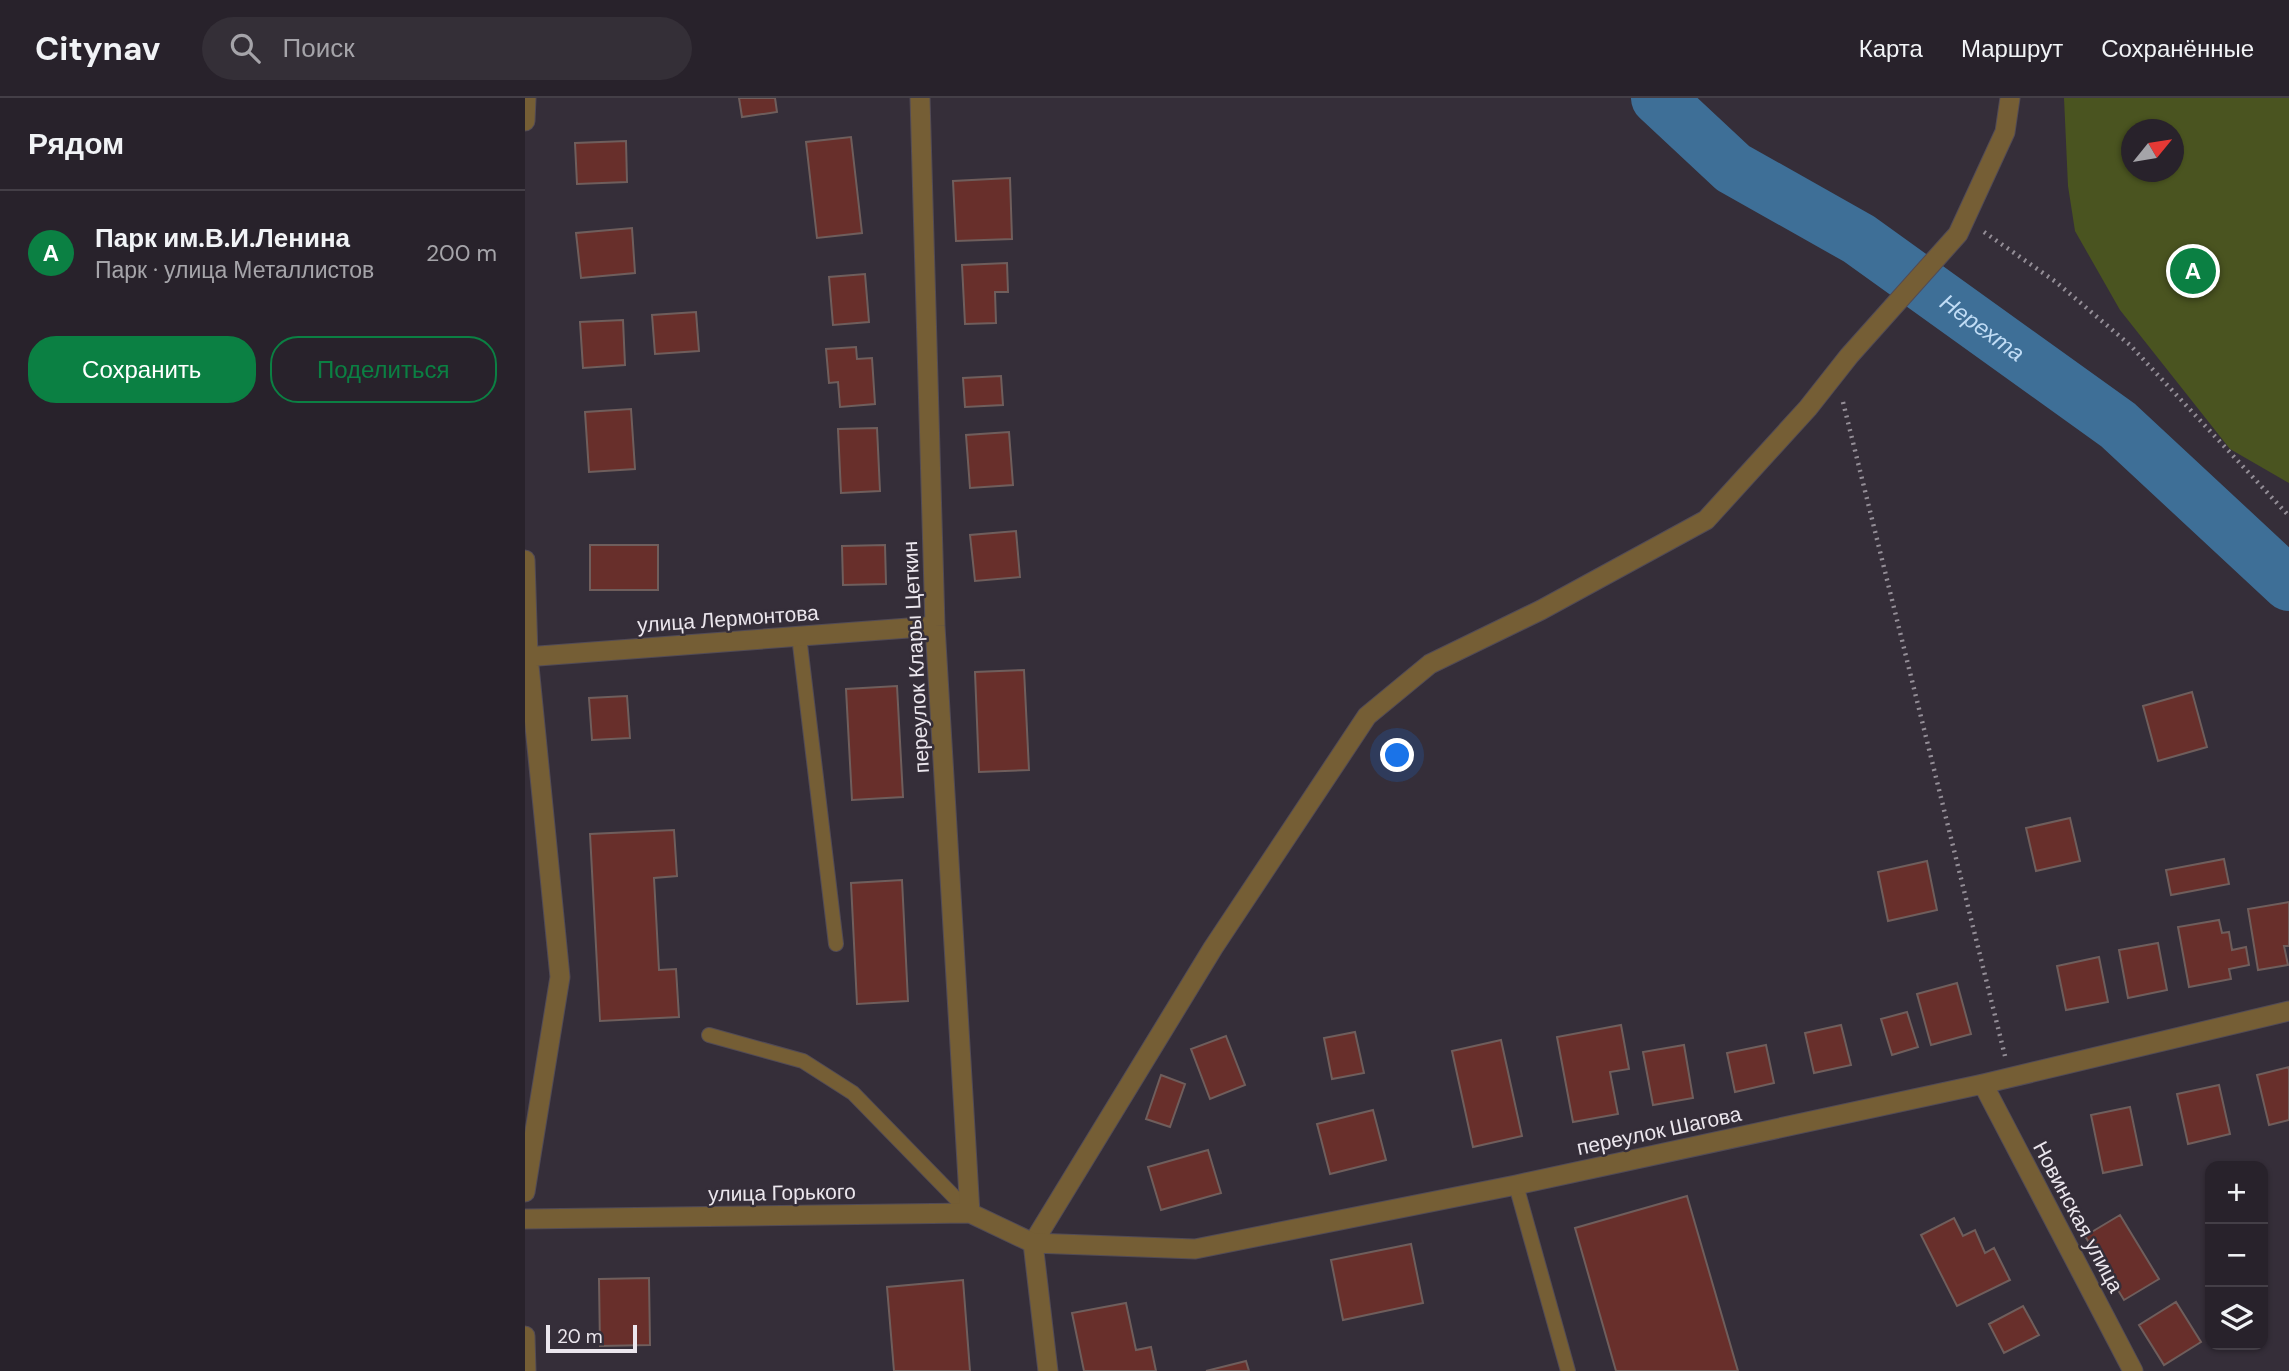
<!DOCTYPE html>
<html lang="ru">
<meta charset="utf-8">
<style>
:root{--surface:#28222b;--page:#342f37;--text:#f1f3f6;--muted:#a5a4a9;--line:#443f47;--accent:#0b8043}
body{margin:0;font-family:"DM Sans",sans-serif;background:var(--page);color:var(--text)}
.controls{position:absolute;right:21px;bottom:21px;display:grid;overflow:hidden;border-radius:14px;box-shadow:0 2px 5px #0004}
.controls button{width:63px;height:63px;display:grid;place-items:center;padding:0;border:0;border-bottom:2px solid var(--line);background:var(--surface);color:var(--text);font:35px sans-serif}
.compass{position:absolute;left:1596px;top:21px;width:63px;height:63px;border-radius:50%;background:var(--surface);box-shadow:0 2px 5px #0004;rotate:60deg}
.scale{position:absolute;left:21px;bottom:18px;width:91px;box-sizing:border-box;padding-left:7px;border:4px solid #ebe6ed;border-top:0;font-size:19px;line-height:24px;white-space:nowrap;color:#ebe6ed;-webkit-text-stroke:5px #352e39;paint-order:stroke}
.you{position:absolute;left:873px;top:658px;width:24px;height:24px;margin:-18px;border:5px solid #fff;border-radius:50%;background:#1a73e8;box-shadow:0 0 0 10px #1a73e833}
.badge{display:grid;place-items:center;width:46px;height:46px;border-radius:50%;background:var(--accent);color:#fff;font-size:23px;font-weight:700}
.pin{position:absolute;translate:-50% -50%;border:4px solid #fff;box-shadow:0 2px 7px #0006}
.list{margin:0;padding:0;list-style:none}
h2{display:flex;justify-content:space-between;align-items:center;height:91px;margin:0;padding:0 28px;font-size:30px}
h2 small{font-size:23px;font-weight:400;color:var(--muted)}
.list li{display:grid;grid-template-columns:46px 1fr auto;gap:21px;align-items:center;box-sizing:border-box;height:126px;padding:0 28px;border-top:2px solid var(--line)}
.list b{display:block;font-size:26px;white-space:nowrap}
.list p{margin:0;font-size:23px;white-space:nowrap;color:var(--muted)}
.list em{font-size:23px;font-style:normal;color:var(--muted)}
.actions{display:flex;gap:14px;padding:21px 28px}
.actions a{flex:1;padding:16px 0;border:2px solid var(--accent);border-radius:28px;text-align:center;font-size:24px;color:var(--accent)}
.actions .main{background:var(--accent);color:#fff}
.icon{flex:none;width:38px;height:38px;fill:none;stroke:currentColor;stroke-width:2;stroke-linecap:round;stroke-linejoin:round}
.map{position:relative;flex:none;width:1764px;height:1273px;overflow:hidden}
header{display:flex;align-items:center;gap:42px;box-sizing:border-box;height:98px;padding:0 35px;background:var(--surface);border-bottom:2px solid var(--line)}
header strong{font-size:33px}
nav{display:flex;gap:38px;margin-inline-start:auto;font-size:24px}
.search{width:490px;height:63px;background:var(--page);display:flex;align-items:center;gap:18px;box-sizing:border-box;padding:0 24px;border-radius:38px;color:var(--muted);font-size:26px}
main{display:flex}
aside{flex:1;background:var(--surface)}
.map>svg:first-child{display:block}
.green{fill:#4a5420;fill-rule:evenodd}
.lines{fill:none;stroke-linecap:round;stroke-linejoin:round}
.river{stroke:#3e6f97;stroke-width:54}
.building{fill:#682f2b;stroke:#6f5e5c;stroke-width:2}
.service-casing{stroke:#524b56;stroke-width:16}
.pedestrian-casing{stroke:#524b56;stroke-width:21}
.minor-casing{stroke:#524b56;stroke-width:21}
.path{stroke:#948e97;stroke-width:4.5;stroke-dasharray:2 5;stroke-linecap:butt}
.service{stroke:#755e35;stroke-width:14}
.pedestrian{stroke:#755e35;stroke-width:19}
.minor{stroke:#755e35;stroke-width:19}
.labels{text-anchor:middle;dominant-baseline:central;stroke-width:5;stroke-linejoin:round;paint-order:stroke}
.street-label{font-size:21px;fill:#ebe6ed;stroke:#352e39}
.water-label{font-size:23px;font-style:italic;fill:#c0dcf5;stroke:#352e39}
</style>
<header>
<strong>Citynav</strong>
<div class="search"><svg class="icon" aria-label="search" viewBox="0 0 24 24"><circle cx="10" cy="10" r="6"/><path d="M15 15l6 6"/></svg>Поиск</div>
<nav><a>Карта</a><a>Маршрут</a><a>Сохранённые</a></nav>
</header>
<main>
<aside>
<h2>Рядом<small></small></h2>
<ul class="list">
<li><span class="badge">A</span><div><b>Парк им.В.И.Ленина</b><p>Парк · улица Металлистов</p></div><em>200 m</em></li>
</ul>
<div class="actions"><a class="main">Сохранить</a><a>Поделиться</a></div>
</aside>
<div class="map">
<svg width="1764" height="1273" viewBox="0 0 1764 1273">
<rect width="100%" height="100%" fill="#352e39"/>
<path class="green" d="M1539 0H1764V385L1705 351 1595 212 1550 133 1543 88ZM1606 32H1648V74H1606Z"/>
<g class="lines">
<path class="river" id="s1" d="M1133 0 1208 70 1334 141 1593 327 1764 486"/>
</g>
<path class="building" d="M214 0H250L252 14 217 19Z
M326 39 337 135 292 140 281 44Z
M101 43 102 84 52 86 50 45Z
M485 80 487 141 431 143 428 83Z
M107 130 110 175 56 180 51 135Z
M482 165 483 194H470L471 225 440 226 437 167Z
M340 176 344 224 308 227 304 179Z
M171 214 174 253 130 256 127 217Z
M98 222 100 267 58 270 55 224Z
M331 249 332 261 347 260 350 306 315 309 313 284 304 285 301 251Z
M476 278 478 307 440 309 438 280Z
M106 311 110 371 64 374 60 314Z
M352 330 355 393 316 395 313 331Z
M484 334 488 387 445 390 441 337Z
M491 433 495 479 450 483 445 437Z
M65 447H133V492H65Z
M360 447 361 486 318 487 317 448Z
M499 572 504 672 454 674 450 574Z
M372 588 378 699 327 702 321 591Z
M1667 594 1682 649 1633 663 1618 608Z
M102 598 105 640 67 642 64 600Z
M1545 720 1555 763 1511 773 1501 730Z
M149 732 152 778 129 780 134 872 151 871 154 919 75 923 65 736Z
M1699 761 1704 786 1646 797 1641 772Z
M1402 763 1412 812 1363 823 1353 774Z
M377 782 383 903 332 906 326 785Z
M1764 804V848H1759L1763 867 1733 872 1723 811Z
M1694 822 1697 835 1704 834 1707 852 1721 849 1724 867 1704 871 1706 881 1664 889 1653 829Z
M1633 845 1642 892 1603 900 1594 852Z
M1574 859 1583 904 1541 912 1532 868Z
M1432 885 1446 936 1406 947 1392 896Z
M1382 914 1393 949 1367 957 1356 921Z
M1096 927 1104 971 1085 974 1093 1016 1048 1024 1032 939Z
M1316 927 1326 967 1289 975 1280 935Z
M830 934 839 975 807 981 799 940Z
M701 938 720 987 685 1001 666 951Z
M976 942 997 1038 948 1049 927 953Z
M1159 947 1168 1000 1128 1007 1118 954Z
M1241 947 1249 985 1210 994 1202 955Z
M1764 969V1022L1744 1027 1732 977Z
M636 977 660 986 645 1029 621 1021Z
M1694 987 1705 1036 1663 1046 1652 996Z
M1605 1009 1617 1067 1578 1075 1566 1017Z
M848 1012 861 1062 805 1076 792 1026Z
M683 1052 696 1095 636 1112 623 1069Z
M1162 1098 1213 1273H1091L1050 1130Z
M1595 1117 1634 1181 1599 1202 1560 1138Z
M1429 1120 1438 1138 1450 1132 1460 1155 1469 1150 1485 1182 1432 1208 1396 1137Z
M886 1146 898 1205 818 1222 806 1162Z
M124 1180 125 1247 75 1248 74 1181Z
M438 1182 445 1273H369L362 1189Z
M1651 1204 1676 1244 1639 1267 1614 1227Z
M601 1205 611 1252 626 1249 631 1273H559L547 1215Z
M1498 1208 1514 1237 1479 1255 1464 1226Z
M721 1263 724 1273H681Z"/>
<g class="lines">
<defs>
<path id="service" d="M274 538 311 846
M184 937 278 963 328 995 445 1115
M991 1087 1043 1273"/>
<path id="pedestrian" d="M508 1145 688 850 842 618 905 566 1016 512 1181 422 1283 310 1324 258 1433 136 1480 34 1485 0"/>
<path id="minor" d="M395 0 410 528 445 1115
M0 23 1 0
M0 462 3 558 35 879 0 1094
M0 559 410 528
M1458 986 1608 1273
M0 1121 445 1115 508 1145 670 1151 991 1087 1458 986 1764 913
M508 1145 523 1273
M0 1238 1 1273"/>
</defs>
<use href="#service" class="service-casing"/>
<use href="#pedestrian" class="pedestrian-casing"/>
<use href="#minor" class="minor-casing"/>
<path class="path" d="M1459 134 1531 184 1605 247 1764 418
M1318 304 1480 958"/>
<use href="#service" class="service"/>
<use href="#pedestrian" class="pedestrian"/>
<use href="#minor" class="minor"/>
</g>
<g class="labels">
<g class="street-label">
<text transform="translate(203 521) rotate(-4)">улица Лермонтова</text>
<text transform="translate(391 559) rotate(-93)">переулок Клары Цеткин</text>
<text transform="translate(1134 1033) rotate(-12)">переулок Шагова</text>
<text transform="translate(257 1095) rotate(-1)">улица Горького</text>
<text transform="translate(1553 1119) rotate(62)">Новинская улица</text>
</g>
<g class="water-label">
<text stroke="none"><textPath href="#s1" startOffset="399">Нерехта</textPath></text>
</g>
</g>
</svg>
<div class="controls">
<button>+</button>
<button>−</button>
<button><svg class="icon" aria-label="layers" viewBox="0 0 24 24"><path d="M12 4l9 5-9 5-9-5zM3 14l9 5 9-5"/></svg></button>
</div>
<svg class="compass" viewBox="-18 -18 36 36"><path d="M0-13l5 13h-10z" fill="#e53935"/><path d="M0 13l5-13h-10z" fill="#a5a4a9"/></svg>
<div class="scale">20 m</div>
<div class="you"></div>
<div class="pin badge" style="left:1668px;top:173px">A</div>
</div>
</main>
